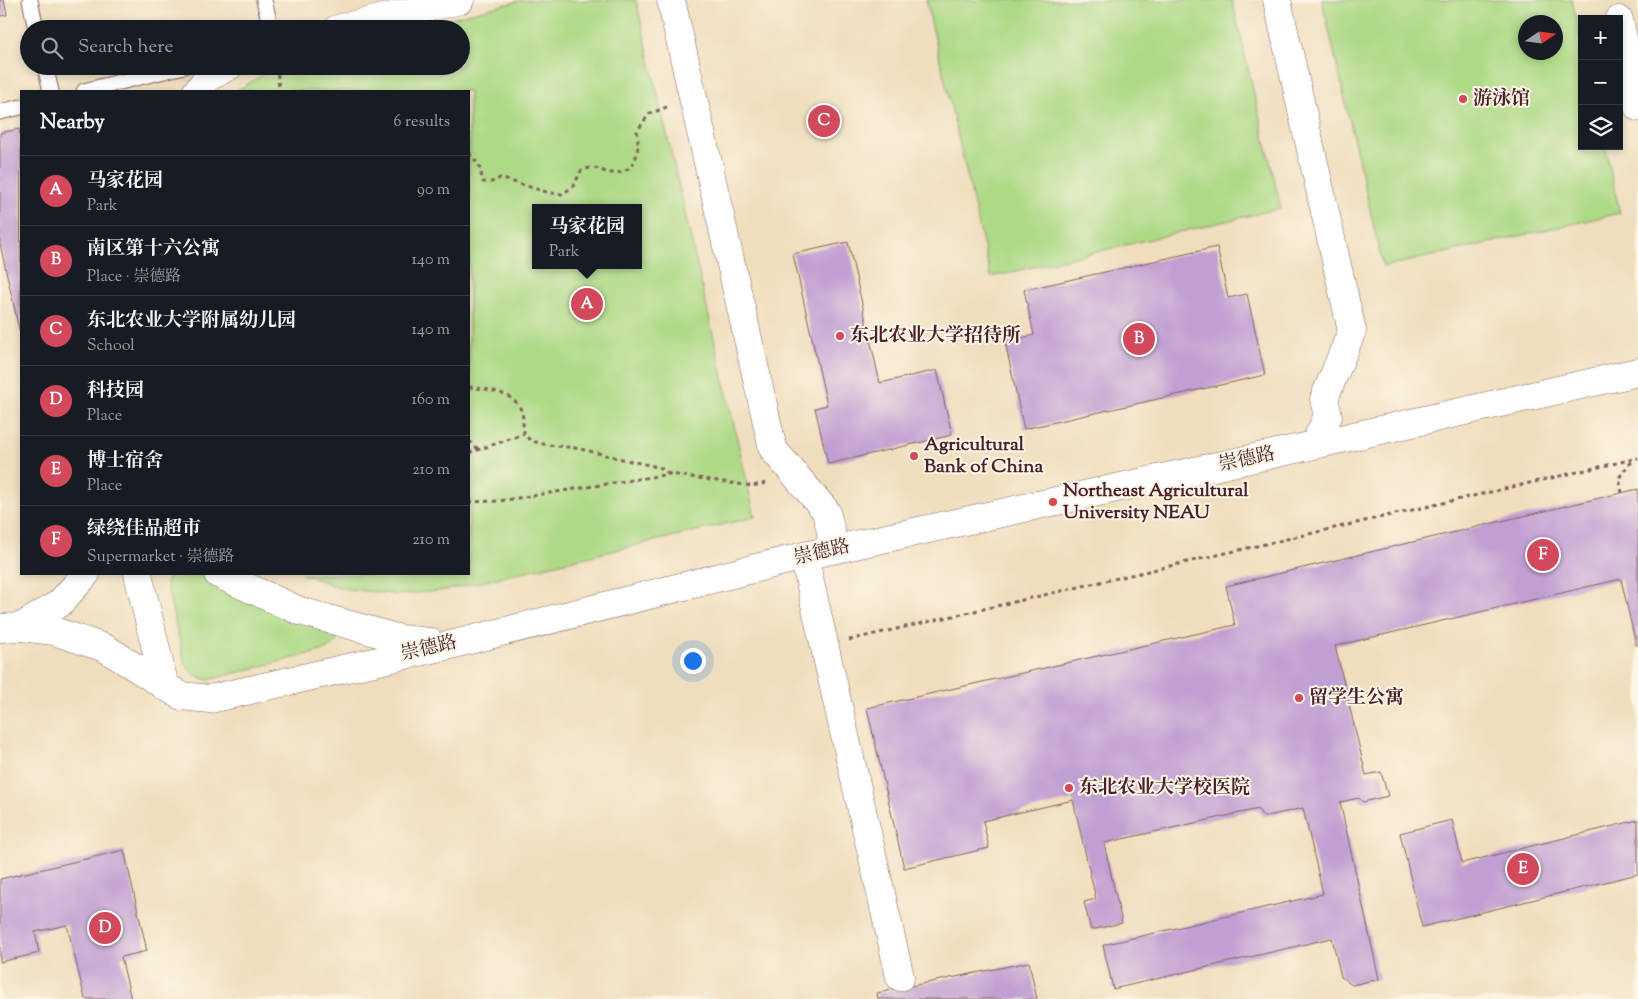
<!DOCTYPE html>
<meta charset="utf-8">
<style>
:root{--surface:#171b24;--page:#20242c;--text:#f1f3f6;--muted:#9ea1a6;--line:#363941;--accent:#d1495b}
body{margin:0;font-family:"Sorts Mill Goudy","Noto Serif SC",serif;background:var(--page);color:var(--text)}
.controls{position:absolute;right:15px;top:15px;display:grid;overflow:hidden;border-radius:0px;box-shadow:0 2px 8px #0003}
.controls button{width:45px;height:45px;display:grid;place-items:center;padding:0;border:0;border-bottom:1px solid var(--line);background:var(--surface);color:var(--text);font:25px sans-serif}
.compass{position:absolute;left:1518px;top:15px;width:45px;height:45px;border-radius:50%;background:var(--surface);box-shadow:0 2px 8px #0003;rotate:77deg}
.you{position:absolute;left:692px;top:660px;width:18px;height:18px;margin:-12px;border:4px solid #fff;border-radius:50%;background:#1a73e8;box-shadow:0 0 0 8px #1a73e833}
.badge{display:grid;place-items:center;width:32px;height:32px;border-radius:50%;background:var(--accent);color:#fff;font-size:16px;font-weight:700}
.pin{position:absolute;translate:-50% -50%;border:2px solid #fff;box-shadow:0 1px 5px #0006}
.popup{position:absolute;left:532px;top:204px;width:110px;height:65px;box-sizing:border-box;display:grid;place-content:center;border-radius:0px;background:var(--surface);filter:drop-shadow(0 1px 4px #0005);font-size:16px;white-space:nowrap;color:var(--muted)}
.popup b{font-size:19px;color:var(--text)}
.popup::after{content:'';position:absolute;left:50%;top:100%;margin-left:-10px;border:10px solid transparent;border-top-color:var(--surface)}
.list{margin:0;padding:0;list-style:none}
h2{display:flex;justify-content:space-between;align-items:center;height:65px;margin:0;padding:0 20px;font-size:21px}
h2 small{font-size:16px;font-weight:400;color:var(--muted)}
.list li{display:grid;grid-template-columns:32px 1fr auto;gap:15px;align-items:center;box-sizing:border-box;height:70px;padding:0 20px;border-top:1px solid var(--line)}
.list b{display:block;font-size:19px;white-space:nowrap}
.list p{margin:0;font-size:16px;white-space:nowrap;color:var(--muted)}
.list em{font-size:16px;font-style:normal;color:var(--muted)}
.icon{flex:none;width:28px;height:28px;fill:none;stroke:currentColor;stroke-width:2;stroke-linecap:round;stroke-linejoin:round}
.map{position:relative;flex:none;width:1638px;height:999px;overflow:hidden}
.search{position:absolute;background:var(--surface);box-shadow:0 2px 8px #0003;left:20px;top:20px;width:450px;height:55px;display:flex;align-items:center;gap:12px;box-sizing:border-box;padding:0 18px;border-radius:28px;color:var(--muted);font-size:19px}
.panel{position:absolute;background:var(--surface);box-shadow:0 2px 8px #0003;left:20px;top:90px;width:450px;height:485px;border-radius:0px}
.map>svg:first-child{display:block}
.green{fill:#aeda87;stroke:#7c7c59;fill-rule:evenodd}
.building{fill:#c09fd2}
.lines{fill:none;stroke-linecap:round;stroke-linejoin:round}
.service-casing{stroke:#84625e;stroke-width:17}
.minor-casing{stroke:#84625e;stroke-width:29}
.tertiary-casing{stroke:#84625e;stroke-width:29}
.path{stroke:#84625e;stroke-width:3;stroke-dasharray:4 4;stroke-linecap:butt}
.service{stroke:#fff;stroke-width:15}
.minor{stroke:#fff;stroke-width:28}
.tertiary{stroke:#fff;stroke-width:28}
.poi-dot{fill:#d1495b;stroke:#fcf5e5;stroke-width:2}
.labels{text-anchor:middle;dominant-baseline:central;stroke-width:4;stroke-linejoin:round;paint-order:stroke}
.poi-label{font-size:19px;font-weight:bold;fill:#4a1f2b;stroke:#fcf5e5;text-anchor:start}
.street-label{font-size:19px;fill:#4a1f2b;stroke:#fcf5e5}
</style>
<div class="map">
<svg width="1638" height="999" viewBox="0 0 1638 999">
<rect width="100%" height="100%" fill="#fcf5e5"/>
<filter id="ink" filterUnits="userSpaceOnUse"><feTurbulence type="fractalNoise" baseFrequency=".02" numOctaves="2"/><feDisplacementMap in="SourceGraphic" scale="10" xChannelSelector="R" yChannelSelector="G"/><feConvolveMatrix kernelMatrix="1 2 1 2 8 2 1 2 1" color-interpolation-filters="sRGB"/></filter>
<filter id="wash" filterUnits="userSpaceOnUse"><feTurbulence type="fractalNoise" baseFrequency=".0096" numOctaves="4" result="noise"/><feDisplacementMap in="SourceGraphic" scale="20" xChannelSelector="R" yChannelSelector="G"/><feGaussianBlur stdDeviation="1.12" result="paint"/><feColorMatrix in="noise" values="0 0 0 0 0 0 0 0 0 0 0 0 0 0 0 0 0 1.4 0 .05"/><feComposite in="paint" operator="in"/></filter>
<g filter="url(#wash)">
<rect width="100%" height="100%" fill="#efdebd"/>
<path class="green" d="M523 0H636L755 517 447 590 399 595 342 588 302 574H469V91H236L278 66H461V29H407ZM536 208H638V265H536Z
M926 0H1232L1281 208 991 277Z
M1322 0H1572L1582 44V146H1605L1620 213 1383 267ZM1526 22H1556V52H1526Z
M170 574H205L339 635 334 645 325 650 208 680 195 675 185 665 166 583Z"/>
<g id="blocks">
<path class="building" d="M0 0H4L7 15 0 16Z
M19 129 21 140 20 333 0 244V133Z
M848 242 880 383 937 370 952 435 828 464 815 408 827 405 793 254Z
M1217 247 1228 298 1247 294 1265 375 1024 429 1005 342 1034 335 1024 290Z
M1638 489V645H1636L1621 579 1335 646 1366 775 1381 772 1388 796 1363 802 1359 798 1340 802 1379 979 1352 985 1341 977 1332 938 1113 989 1103 945 1323 894 1303 808 1263 817 1258 809 1104 843 1122 923 1091 930 1084 902 1096 899 1073 800 983 821 989 848 904 868 867 708 1235 625 1226 586Z
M1452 820 1462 863 1638 820V874L1422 927 1400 833Z
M124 850 147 951 121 957 131 999H85L67 925 35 932 39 953 0 962V879Z
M1029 962 1037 999H878L877 993Z"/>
</g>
</g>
<g filter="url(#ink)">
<use href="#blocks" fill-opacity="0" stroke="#84625e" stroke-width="1"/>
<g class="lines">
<defs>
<path id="service" d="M30 0 36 29
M264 0 271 29
M45 66 51 91
M84 91 184 66
M0 112 21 107"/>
<path id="minor" d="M671 0 773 449 826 511 831 532 832 550
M1277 0 1352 331 1324 399 1328 416 1314 445
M1619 20 1638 107
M337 29 460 0
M197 91 209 77 229 66
M804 556 900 977
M138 574 165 687
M218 574 300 611 400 639 430 642
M21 627 54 631 105 648 181 696 210 699 454 644 804 556 1314 445 1638 372
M21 627 59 604 86 574"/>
<path id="tertiary" d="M0 628 21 627"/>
</defs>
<use href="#service" class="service-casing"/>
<use href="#minor" class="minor-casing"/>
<use href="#tertiary" class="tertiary-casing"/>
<path class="path" d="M277 66 279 91
M469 153 479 165 483 182H492L500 178 550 193 562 194 573 187 581 171C584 170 588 168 592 168 598 167 604 173 611 173 637 174 640 151 637 131L649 114 669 106
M469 387C485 389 511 391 520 408 527 419 517 435 533 441 546 446 561 446 575 448 600 453 624 460 649 465L661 468 669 474
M469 441 478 449
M469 453 524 434
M1622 493 1619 478 1628 465 1635 460
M469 502 499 501 670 474 752 486 767 483
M849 640 1638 458"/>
<use href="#service" class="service"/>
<use href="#minor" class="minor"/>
<use href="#tertiary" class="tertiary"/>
</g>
</g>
<g class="poi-dot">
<circle cx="1463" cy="99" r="5"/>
<circle cx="840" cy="336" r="5"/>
<circle cx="914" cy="456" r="5"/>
<circle cx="1053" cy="502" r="5"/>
<circle cx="1299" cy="698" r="5"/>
<circle cx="1069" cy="788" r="5"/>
</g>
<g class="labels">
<g class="poi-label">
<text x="1473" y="99">游泳馆</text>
<text x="850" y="336">东北农业大学招待所</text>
<text x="924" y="445">Agricultural<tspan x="924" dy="22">Bank of China</tspan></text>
<text x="1063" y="491">Northeast Agricultural<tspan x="1063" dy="22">University NEAU</tspan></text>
<text x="1309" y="698">留学生公寓</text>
<text x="1079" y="788">东北农业大学校医院</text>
</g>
<g class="street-label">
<text transform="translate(1247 460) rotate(-12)">崇德路</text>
<text transform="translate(822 553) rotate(-13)">崇德路</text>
<text transform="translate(429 649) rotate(-13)">崇德路</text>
</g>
</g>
</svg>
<div class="controls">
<button>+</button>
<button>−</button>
<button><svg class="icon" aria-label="layers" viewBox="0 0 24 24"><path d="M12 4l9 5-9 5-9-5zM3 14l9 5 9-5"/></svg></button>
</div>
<svg class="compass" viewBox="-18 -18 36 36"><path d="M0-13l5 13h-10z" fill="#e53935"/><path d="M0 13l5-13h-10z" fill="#9ea1a6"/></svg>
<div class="you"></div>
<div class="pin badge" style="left:587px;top:304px">A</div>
<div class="popup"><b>马家花园</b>Park</div>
<div class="pin badge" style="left:1139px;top:339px">B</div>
<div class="pin badge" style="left:824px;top:121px">C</div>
<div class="pin badge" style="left:105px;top:928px">D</div>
<div class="pin badge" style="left:1523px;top:869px">E</div>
<div class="pin badge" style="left:1543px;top:555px">F</div>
<div class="search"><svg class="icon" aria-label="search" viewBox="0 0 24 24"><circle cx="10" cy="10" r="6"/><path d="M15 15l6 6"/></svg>Search here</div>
<section class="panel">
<h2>Nearby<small>6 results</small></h2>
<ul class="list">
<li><span class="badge">A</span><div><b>马家花园</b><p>Park</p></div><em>90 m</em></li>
<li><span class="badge">B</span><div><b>南区第十六公寓</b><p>Place · 崇德路</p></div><em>140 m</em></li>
<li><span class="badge">C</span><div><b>东北农业大学附属幼儿园</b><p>School</p></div><em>140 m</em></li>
<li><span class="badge">D</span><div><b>科技园</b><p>Place</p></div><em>160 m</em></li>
<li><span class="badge">E</span><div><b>博士宿舍</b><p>Place</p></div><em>210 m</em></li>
<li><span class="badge">F</span><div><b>绿绕佳品超市</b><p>Supermarket · 崇德路</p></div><em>210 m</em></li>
</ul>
</section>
</div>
